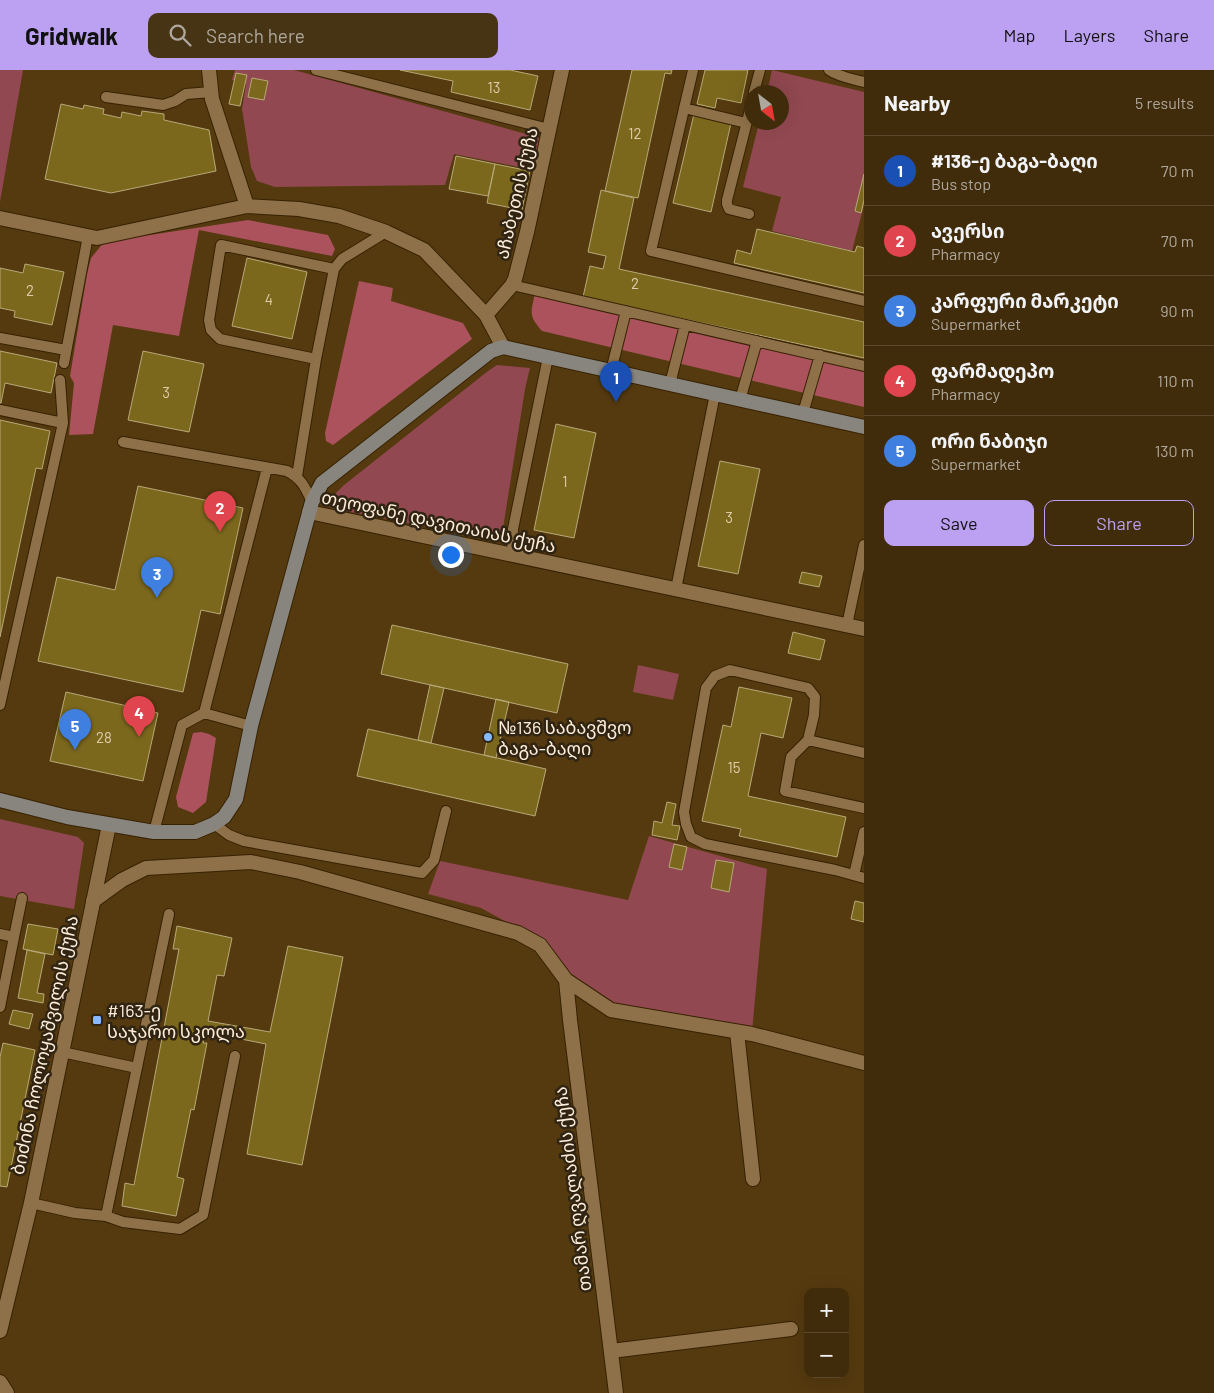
<!DOCTYPE html>
<meta charset="utf-8">
<style>
:root{--surface:#402c0b;--page:#473414;--text:#f1f3f6;--muted:#aea79d;--line:#59482c;--accent:#bca0f2}
body{margin:0;font-family:Barlow,"Noto Sans Georgian",sans-serif;background:var(--page);color:var(--text)}
.controls{position:absolute;right:15px;bottom:15px;display:grid;overflow:hidden;border-radius:10px;box-shadow:0 5px 20px #0002}
.controls button{width:45px;height:45px;display:grid;place-items:center;padding:0;border:0;border-bottom:1px solid var(--line);background:var(--surface);color:var(--text);font:25px sans-serif}
.compass{position:absolute;left:744px;top:15px;width:45px;height:45px;border-radius:50%;background:var(--surface);box-shadow:0 5px 20px #0002;rotate:149deg}
.you{position:absolute;left:450px;top:484px;width:18px;height:18px;margin:-12px;border:4px solid #fff;border-radius:50%;background:#1a73e8;box-shadow:0 0 0 8px #1a73e833}
.badge{display:grid;place-items:center;width:32px;height:32px;border-radius:50%;background:var(--accent);color:#fff;font-size:16px;font-weight:700}
.pin{position:absolute;translate:-50% -41px;filter:drop-shadow(0 1px 2px #0008)}
.pin::after{content:'';position:absolute;top:26px;width:18px;height:15px;background:inherit;clip-path:polygon(0 0,100% 0,50% 100%)}
.list{margin:0;padding:0;list-style:none}
h2{display:flex;justify-content:space-between;align-items:center;height:65px;margin:0;padding:0 20px;font-size:21px}
h2 small{font-size:16px;font-weight:400;color:var(--muted)}
.list li{display:grid;grid-template-columns:32px 1fr auto;gap:15px;align-items:center;box-sizing:border-box;height:70px;padding:0 20px;border-top:1px solid var(--line)}
.list b{display:block;font-size:19px;white-space:nowrap}
.list p{margin:0;font-size:16px;white-space:nowrap;color:var(--muted)}
.list em{font-size:16px;font-style:normal;color:var(--muted)}
.actions{display:flex;gap:10px;padding:15px 20px}
.actions a{flex:1;padding:11px 0;border:1px solid var(--accent);border-radius:10px;text-align:center;font-size:18px;color:var(--accent)}
.actions .main{background:var(--accent);color:#111}
.icon{flex:none;width:28px;height:28px;fill:none;stroke:currentColor;stroke-width:2;stroke-linecap:round;stroke-linejoin:round}
.map{position:relative;flex:none;width:864px;height:1323px;overflow:hidden}
header{display:flex;align-items:center;gap:30px;box-sizing:border-box;height:70px;padding:0 25px;background:var(--accent);color:#111}
header strong{font-size:24px}
nav{display:flex;gap:28px;margin-inline-start:auto;font-size:18px}
.search{width:350px;height:45px;background:var(--page);display:flex;align-items:center;gap:12px;box-sizing:border-box;padding:0 18px;border-radius:10px;color:var(--muted);font-size:19px}
main{display:flex}
aside{flex:1;background:var(--surface)}
.map>svg:first-child{display:block}
.green{fill:#914850}
.forest{fill:#ab525d}
.building{fill:#7c681d;stroke:#b7a978}
.lines{fill:none;stroke-linecap:round;stroke-linejoin:round}
.service-casing{stroke:#362202;stroke-width:12}
.minor-casing{stroke:#362202;stroke-width:16}
.tertiary-casing{stroke:#362202;stroke-width:16}
.secondary-casing{stroke:#362202;stroke-width:16}
.service{stroke:#8f7149;stroke-width:10}
.minor{stroke:#8f7149;stroke-width:14}
.tertiary{stroke:#8f7149;stroke-width:14}
.secondary{stroke:#88847e;stroke-width:14}
.poi-dot{fill:#86bbfb;stroke:#302413;stroke-width:2}
.labels{text-anchor:middle;dominant-baseline:central;stroke-width:5;stroke-linejoin:round;paint-order:stroke}
.number-label{font-size:15px;fill:#decca9}
.street-label{font-size:18px;fill:#feedd8;stroke:#302413}
.poi-label{font-size:18px;fill:#feedd8;stroke:#302413;text-anchor:start}
</style>
<header>
<strong>Gridwalk</strong>
<div class="search"><svg class="icon" aria-label="search" viewBox="0 0 24 24"><circle cx="10" cy="10" r="6"/><path d="M15 15l6 6"/></svg>Search here</div>
<nav><a>Map</a><a>Layers</a><a>Share</a></nav>
</header>
<main>
<div class="map">
<svg width="864" height="1323" viewBox="0 0 864 1323">
<rect width="100%" height="100%" fill="#553a0f"/>
<path class="green" d="M0 0H23L0 132Z
M235 0H294L544 69 534 100 454 84 445 115 275 117 257 111 251 97 242 39 246 14 232 10Z
M772 0 864 22V135L852 181 772 161 781 127 743 117 759 53 782 52V22H767Z
M497 295 530 298 525 319 501 471 330 438 336 423 344 415 488 301Z
M638 595 679 604 673 630 633 622Z
M0 749 78 767 84 773 74 839 0 826Z
M649 766 767 799 752 962 612 937 571 909 543 872 481 838 428 824 440 791 628 830Z"/>
<path class="forest" d="M248 150 328 165 335 179 332 186 199 160 179 266 113 255 93 364 69 365 74 313 70 306 87 204 91 188 104 172Z
M359 211 393 218 391 231 463 253 472 269 333 375 326 371 325 363Z
M535 223 864 299V337L542 261C528 245 531 243 535 223Z
M201 662 209 664 216 668 206 732 193 743 178 737 176 727 193 663Z"/>
<path class="building" d="M400 0H510L538 6 530 40 451 22 453 11Z
M632 0H672L671 4 665 3 638 128 605 121Z
M705 0H748L741 33 717 28 715 38 697 34Z
M236 3 247 5 240 36 229 34Z
M252 8 268 11 264 30 248 27Z
M61 34 83 39 84 35 104 39 103 44 121 48 122 42 141 46 142 41 164 44V50L209 60 216 101 111 123 45 109Z
M694 44 731 53 711 142 673 133Z
M456 86 495 94 488 126 449 119Z
M495 94 530 101 522 140 487 133Z
M864 104V130L861 143 855 141Z
M601 120 634 128 619 199 864 252V288L583 227 590 196 603 199 606 186 588 182Z
M757 159 855 182 857 176 864 178V223L734 193 737 180 751 184Z
M247 188 307 202 292 269 232 256Z
M25 194 64 202 52 255 14 247 15 241 0 238V198L23 203Z
M0 281 57 293 51 323 5 313 1 333H0Z
M143 281 204 294 189 362 128 350Z
M0 350 50 361 42 399 36 398 0 567Z
M556 354 596 363 574 468 534 460Z
M720 391 760 399 738 504 698 496Z
M138 416 243 438 220 544 201 540 183 622 38 591 57 507 115 520Z
M802 502 822 506 819 517 799 513Z
M392 555 568 594 557 643 381 604Z
M793 562 825 570 820 590 788 583Z
M430 615 444 618 431 673 418 670Z
M739 617 792 628 783 668 761 663 748 726 846 747 837 787 739 766 741 759 702 751 723 655 731 657Z
M66 622 158 643 143 711 50 691Z
M496 629 509 632 496 688 484 685Z
M368 659 546 699 535 746 357 706Z
M667 732 676 734 672 755 680 756 677 770 652 765 654 751 662 753Z
M674 774 687 777 682 800 669 797Z
M716 790 734 793 729 822 711 818Z
M855 831 864 833V852L851 849Z
M28 854 58 859 53 885 23 879Z
M177 856 232 868 224 906 217 905 208 951 270 962 288 876 343 887 302 1095 247 1084 266 974 206 962 203 973H207L194 1040 191 1039 177 1107 184 1109 176 1146 122 1136 125 1113 134 1115 179 879H173Z
M27 880 45 884 37 923 44 924 43 933 18 928Z
M13 940 33 944 29 959 9 954Z
M3 973 35 980 7 1117 0 1116V987Z"/>
<g class="lines">
<defs>
<path id="service" d="M316 0 549 59
M693 0 651 181 864 231
M829 0C839 7 853 9 864 12
M754 22 760 0
M106 27 163 35 175 31 186 24 211 22
M684 38 746 53
M749 144 729 139 727 134V130L752 32
M512 215 864 296
M0 268 66 280
M316 289 220 269 211 260 209 250 221 175 334 199
M64 293 88 166
M611 301 626 241
M670 314 685 255
M740 330 757 271
M0 340 63 353
M803 343 820 285
M123 372 287 401C302 409 305 417 312 432
M297 406 316 289 334 199 342 189 386 162
M512 485 513 459 548 287
M676 519 715 324
M847 555 864 475
M0 635 63 353 60 310
M204 643 267 398
M808 670 864 683
M864 738 785 721 791 687 808 670 814 645 815 627 808 618 730 600 715 606 706 618 684 742 686 754 691 767 705 774 835 800 864 808
M214 754 229 765 244 771 422 803 434 790 446 741
M154 762 182 655 204 643 251 656
M854 805 864 762
M0 864 14 867 0 937
M14 867 22 828
M62 982 137 998
M31 1133 75 1143 106 1146 123 1152 180 1159 203 1145 235 986
M106 1146 169 844"/>
<path id="minor" d="M209 0 212 29 247 136
M0 148 97 168 247 136 299 139 339 146 386 162 424 180 486 245 503 277
M486 245 512 215 515 209 527 162 562 0
M309 442 864 559
M93 831 122 810 146 798 251 792 300 802 518 863 540 875 566 910 611 940 752 964 864 993
M566 910 570 950 616 1323
M737 962 753 1109
M611 1281 791 1259
M0 1312 7 1323"/>
<path id="tertiary" d="M0 1261 31 1133 109 755"/>
<path id="secondary" d="M0 730 67 747 154 762H195L214 754 224 747 236 729 251 656 312 432 322 413 491 281 503 277 864 357"/>
</defs>
<use href="#service" class="service-casing"/>
<use href="#minor" class="minor-casing"/>
<use href="#tertiary" class="tertiary-casing"/>
<use href="#secondary" class="secondary-casing"/>
<use href="#service" class="service"/>
<use href="#minor" class="minor"/>
<use href="#tertiary" class="tertiary"/>
<use href="#secondary" class="secondary"/>
</g>
<g class="poi-dot">
<circle cx="488" cy="667" r="5"/>
<rect x="92" y="945" width="10" height="10" rx="2.5"/>
</g>
<g class="labels">
<g class="number-label">
<text x="494" y="17">13</text>
<text x="635" y="63">12</text>
<text x="635" y="213">2</text>
<text x="30" y="220">2</text>
<text x="269" y="229">4</text>
<text x="166" y="322">3</text>
<text x="565" y="411">1</text>
<text x="729" y="447">3</text>
<text x="104" y="667">28</text>
<text x="734" y="697">15</text>
</g>
<g class="street-label">
<text transform="translate(516 123) rotate(-77)">აჩაბეთის ქუჩა</text>
<text transform="translate(439 451) rotate(12)">თეოფანე დავითაიას ქუჩა</text>
<text transform="translate(44 975) rotate(-78)">ბიძინა ჩოლოყაშვილის ქუჩა</text>
<text transform="translate(572 1119) rotate(-97)">თამარ ღვალაძის ქუჩა</text>
</g>
<g class="poi-label">
<text x="498" y="657">№136 საბავშვო<tspan x="498" dy="21">ბაგა-ბაღი</tspan></text>
<text x="107" y="940">#163-ე<tspan x="107" dy="21">საჯარო სკოლა</tspan></text>
</g>
</g>
</svg>
<div class="controls">
<button>+</button>
<button>−</button>
</div>
<svg class="compass" viewBox="-18 -18 36 36"><path d="M0-13l5 13h-10z" fill="#e53935"/><path d="M0 13l5-13h-10z" fill="#aea79d"/></svg>
<div class="you"></div>
<div class="pin badge" style="left:616px;top:332px;background:#1a4fb4">1</div>
<div class="pin badge" style="left:220px;top:462px;background:#e0444e">2</div>
<div class="pin badge" style="left:157px;top:528px;background:#3f7fe0">3</div>
<div class="pin badge" style="left:139px;top:667px;background:#e0444e">4</div>
<div class="pin badge" style="left:75px;top:680px;background:#3f7fe0">5</div>
</div>
<aside>
<h2>Nearby<small>5 results</small></h2>
<ul class="list">
<li><span class="badge" style="background:#1a4fb4">1</span><div><b>#136-ე ბაგა-ბაღი</b><p>Bus stop</p></div><em>70 m</em></li>
<li><span class="badge" style="background:#e0444e">2</span><div><b>ავერსი</b><p>Pharmacy</p></div><em>70 m</em></li>
<li><span class="badge" style="background:#3f7fe0">3</span><div><b>კარფური მარკეტი</b><p>Supermarket</p></div><em>90 m</em></li>
<li><span class="badge" style="background:#e0444e">4</span><div><b>ფარმადეპო</b><p>Pharmacy</p></div><em>110 m</em></li>
<li><span class="badge" style="background:#3f7fe0">5</span><div><b>ორი ნაბიჯი</b><p>Supermarket</p></div><em>130 m</em></li>
</ul>
<div class="actions"><a class="main">Save</a><a>Share</a></div>
</aside>
</main>
